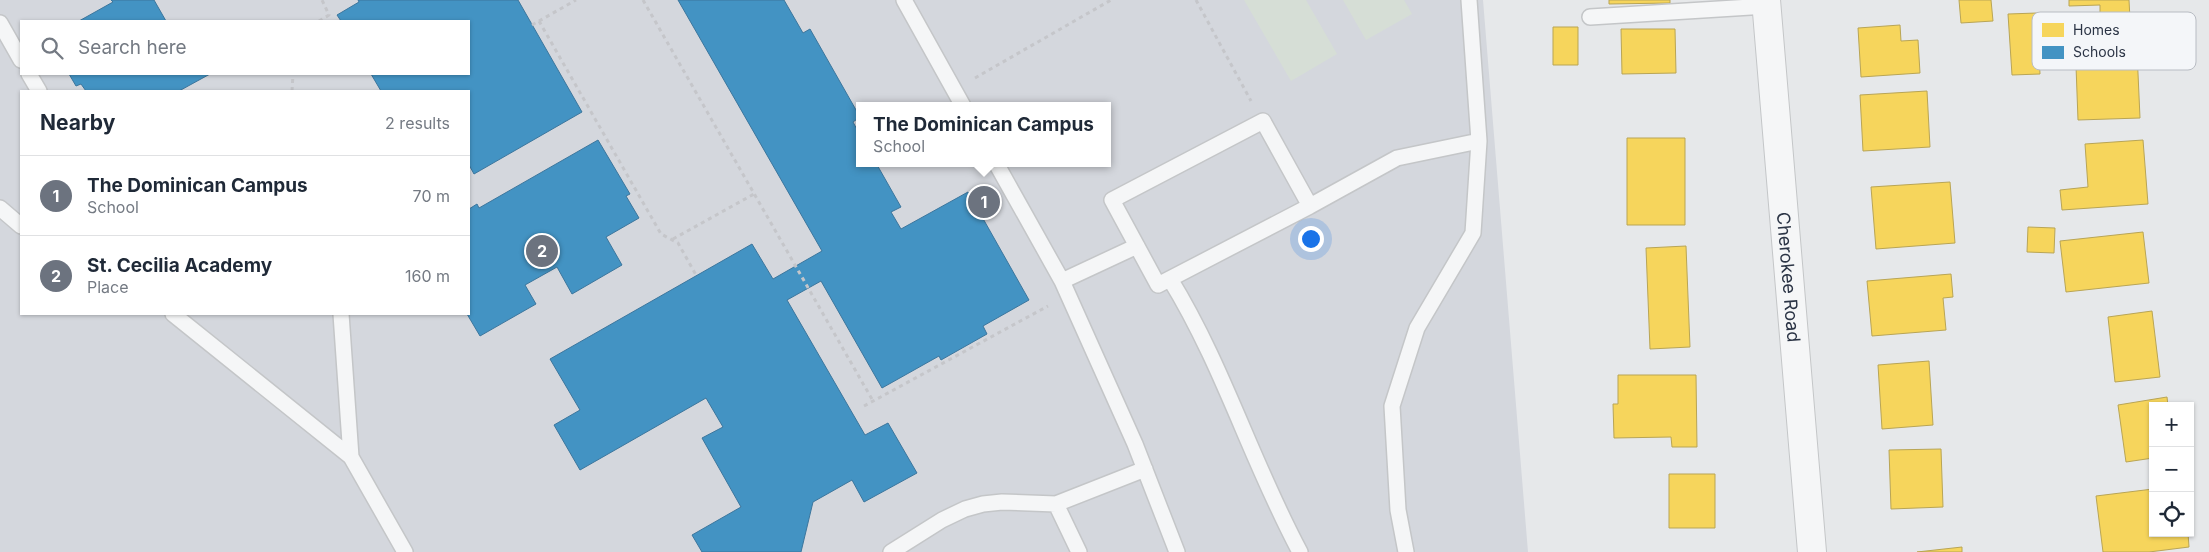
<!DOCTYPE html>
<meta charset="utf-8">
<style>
:root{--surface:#fff;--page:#f6f6f7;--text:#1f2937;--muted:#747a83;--line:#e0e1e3;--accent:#6c737f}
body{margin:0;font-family:Inter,sans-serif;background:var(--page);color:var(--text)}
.controls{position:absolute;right:15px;bottom:15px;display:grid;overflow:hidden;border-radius:0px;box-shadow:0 1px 4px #0004}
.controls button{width:45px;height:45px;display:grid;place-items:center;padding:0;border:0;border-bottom:1px solid var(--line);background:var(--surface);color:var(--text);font:25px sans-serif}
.you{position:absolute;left:1310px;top:238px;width:18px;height:18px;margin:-12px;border:4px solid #fff;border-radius:50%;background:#1a73e8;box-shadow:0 0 0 8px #1a73e833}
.badge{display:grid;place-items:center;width:32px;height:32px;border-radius:50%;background:var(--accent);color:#fff;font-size:16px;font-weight:700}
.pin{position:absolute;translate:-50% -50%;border:2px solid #fff;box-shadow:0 1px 5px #0006}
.popup{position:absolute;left:856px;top:102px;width:255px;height:65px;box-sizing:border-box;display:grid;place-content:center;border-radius:0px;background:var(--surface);filter:drop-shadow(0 1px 4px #0005);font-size:16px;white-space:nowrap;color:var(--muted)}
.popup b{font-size:19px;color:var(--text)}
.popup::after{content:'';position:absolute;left:50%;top:100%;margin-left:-10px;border:10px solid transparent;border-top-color:var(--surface)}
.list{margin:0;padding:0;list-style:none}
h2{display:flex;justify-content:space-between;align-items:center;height:65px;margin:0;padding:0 20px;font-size:21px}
h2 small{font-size:16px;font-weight:400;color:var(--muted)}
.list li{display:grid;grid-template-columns:32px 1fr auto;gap:15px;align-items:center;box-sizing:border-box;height:80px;padding:0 20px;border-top:1px solid var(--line)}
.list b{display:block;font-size:19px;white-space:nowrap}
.list p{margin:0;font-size:16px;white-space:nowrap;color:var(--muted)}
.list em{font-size:16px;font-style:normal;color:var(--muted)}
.icon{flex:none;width:28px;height:28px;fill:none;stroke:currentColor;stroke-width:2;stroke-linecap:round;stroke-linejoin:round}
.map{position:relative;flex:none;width:2209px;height:552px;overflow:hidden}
.search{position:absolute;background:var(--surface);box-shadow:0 1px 4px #0004;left:20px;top:20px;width:450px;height:55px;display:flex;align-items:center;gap:12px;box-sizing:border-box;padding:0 18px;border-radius:0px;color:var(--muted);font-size:19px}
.panel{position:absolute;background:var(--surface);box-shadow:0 1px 4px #0004;left:20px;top:90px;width:450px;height:225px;border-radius:0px}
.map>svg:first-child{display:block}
.built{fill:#d4d7dd;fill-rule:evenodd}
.green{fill:#d6ded6}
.homes{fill:#f6d55c;stroke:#b9a555}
.schools{fill:#4393c3;stroke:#3c769d}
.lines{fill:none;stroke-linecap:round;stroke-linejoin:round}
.service-casing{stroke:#c4c6c8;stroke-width:18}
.tertiary-casing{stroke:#c4c6c8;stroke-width:30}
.path{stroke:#c5c6ca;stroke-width:3;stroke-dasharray:4 4;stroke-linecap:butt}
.service{stroke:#f5f6f7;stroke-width:15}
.tertiary{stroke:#f5f6f7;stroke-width:28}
.labels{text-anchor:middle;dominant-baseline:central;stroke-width:5;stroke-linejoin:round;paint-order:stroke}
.street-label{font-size:18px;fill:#2b3445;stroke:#f4f6f9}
.key{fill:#f4f6f9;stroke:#b8bcc3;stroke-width:1}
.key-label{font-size:14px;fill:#2b3445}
</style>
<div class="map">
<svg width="2209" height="552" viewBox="0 0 2209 552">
<rect width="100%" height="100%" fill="#e6e8ea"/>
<path class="built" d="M0 0H1483L1528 552H0ZM21 21H469V74H21ZM21 91H469V314H21ZM860 106H1108V163H860Z"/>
<path class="green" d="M1244 0H1306L1337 54 1291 81Z
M1343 0H1404L1412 14 1366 40Z"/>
<path class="homes" d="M1609 0H1670V3L1609 4Z
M1959 0H1991L1993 21 1961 23Z
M2069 0H2129L2130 19 2100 20V5L2069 6Z
M2037 13 2040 74 2012 75 2008 14Z
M1900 25 1901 41 1918 40 1920 73 1861 77 1858 28Z
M1553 27H1578V65H1553Z
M1621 29H1675L1676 73 1622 74Z
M2137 51 2140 118 2078 120 2076 66H2098V52Z
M1927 91 1930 147 1863 151 1860 95Z
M1627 138H1685V225H1627Z
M2143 140 2148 204 2062 210 2060 190 2088 187 2085 144Z
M1950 182 1955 243 1876 249 1871 187Z
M2028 227 2055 228 2054 253 2027 252Z
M2143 232 2149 283 2066 292 2060 241Z
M1686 246 1690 347 1650 349 1646 248Z
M1951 274 1953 297 1943 298 1946 330 1872 336 1867 281Z
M2152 311 2160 377 2115 382 2108 317Z
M1929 361 1933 425 1882 429 1878 365Z
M1618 375H1696L1697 447H1672L1671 437 1614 438 1613 404H1618Z
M2167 397 2168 406H2153V458L2126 462 2118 405Z
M1941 449 1943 507 1891 509 1889 450Z
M1669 474H1715V528H1669Z
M2153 489V533H2188L2189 547 2149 552H2103L2096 496Z
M1962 547V552H1917Z"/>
<path class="schools" d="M111 0H154L166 21H79L113 2Z
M358 0H518L582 112 474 174 469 165V91H381L371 74H469V21H341L337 15 359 2Z
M678 0H784L803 33 810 29 860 117 853 122 860 135V163H876L901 207 891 212 901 229 968 192 1029 300 983 326 987 334 941 360 939 356 882 388 821 281 787 300 865 435 888 423 917 473 864 502 852 480 813 502 801 552H702L692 535 741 507 702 438 723 427 706 398 580 470 554 425 580 410 550 359 752 244 773 279 822 251Z
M69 74H210L179 91H86L81 84 76 86Z
M598 140 630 194 626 196 639 218 606 237 622 265 572 294 557 267 525 285 536 304 480 336 467 314 469 209 477 204 479 208Z"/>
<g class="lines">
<defs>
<path id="service" d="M904 0 963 106
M1590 17 1767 6
M0 23 21 60
M29 74 39 91
M996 163 1062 281 1135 444 1177 552
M1310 206 1263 121 1112 200 1158 285 1310 206 1397 158 1479 141
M0 208 21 226
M1170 279C1223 365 1252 463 1300 552
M1062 281 1137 246
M173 314 351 457 405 552
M341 314 351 457
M1056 504 1079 552
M891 552 942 520 965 509 983 504 1002 502 1056 504 1145 469
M1406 552 1398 510 1392 406 1417 328 1473 233 1479 141 1469 0"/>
<g id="tertiary">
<path id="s1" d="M1766 0 1812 552"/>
</g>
</defs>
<use href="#service" class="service-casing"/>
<use href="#tertiary" class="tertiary-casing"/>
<path class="path" d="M643 0 873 401
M1196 0 1251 101
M319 21 329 15 322 0
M539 21 661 234 678 243 696 275
M532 25 576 0
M975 78 1111 0
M292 91 293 74
M673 239 754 194
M864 406 1048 306"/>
<use href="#service" class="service"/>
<use href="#tertiary" class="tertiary"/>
</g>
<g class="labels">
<g class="street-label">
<text stroke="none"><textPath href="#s1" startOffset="278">Cherokee Road</textPath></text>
</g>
</g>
<rect x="2032" y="12" width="164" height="58" rx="8" class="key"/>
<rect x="2042" y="23" width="22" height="14" fill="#f6d55c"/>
<rect x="2042" y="46" width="22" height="13" fill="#4393c3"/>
<g class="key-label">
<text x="2073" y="35">Homes</text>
<text x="2073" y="57">Schools</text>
</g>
</svg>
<div class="controls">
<button>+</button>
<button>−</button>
<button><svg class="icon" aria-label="locate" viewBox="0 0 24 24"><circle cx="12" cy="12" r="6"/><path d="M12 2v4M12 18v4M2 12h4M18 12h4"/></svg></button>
</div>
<div class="you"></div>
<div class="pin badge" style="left:984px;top:202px">1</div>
<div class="popup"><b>The Dominican Campus</b>School</div>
<div class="pin badge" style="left:542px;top:251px">2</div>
<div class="search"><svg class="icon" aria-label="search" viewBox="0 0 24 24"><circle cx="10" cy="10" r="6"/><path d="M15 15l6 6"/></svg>Search here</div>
<section class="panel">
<h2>Nearby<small>2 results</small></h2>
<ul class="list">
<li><span class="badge">1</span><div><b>The Dominican Campus</b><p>School</p></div><em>70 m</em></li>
<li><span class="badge">2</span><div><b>St. Cecilia Academy</b><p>Place</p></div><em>160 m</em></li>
</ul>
</section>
</div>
